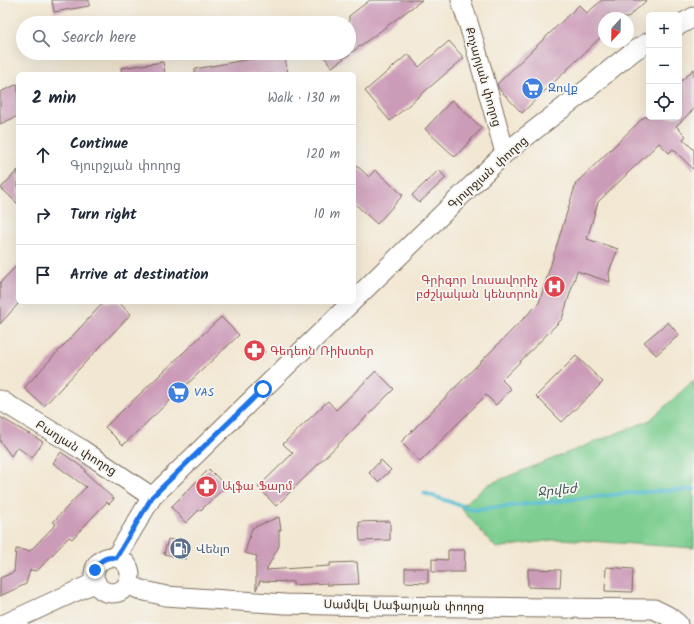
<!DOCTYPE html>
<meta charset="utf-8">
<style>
:root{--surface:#fff;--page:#f2f2f3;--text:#1f2937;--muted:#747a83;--line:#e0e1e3}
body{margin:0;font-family:Kalam,"Noto Sans Armenian",sans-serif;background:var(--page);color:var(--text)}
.controls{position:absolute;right:12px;top:12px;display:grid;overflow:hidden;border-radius:6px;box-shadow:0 4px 16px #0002}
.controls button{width:36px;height:36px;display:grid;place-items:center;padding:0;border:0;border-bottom:1px solid var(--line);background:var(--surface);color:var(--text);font:20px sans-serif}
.compass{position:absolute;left:598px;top:12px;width:36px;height:36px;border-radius:50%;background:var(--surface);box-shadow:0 4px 16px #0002;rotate:202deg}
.stop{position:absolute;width:12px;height:12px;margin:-9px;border:3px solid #1a73e8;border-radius:50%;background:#fff}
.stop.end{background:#1a73e8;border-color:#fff;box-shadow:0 1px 4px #0008}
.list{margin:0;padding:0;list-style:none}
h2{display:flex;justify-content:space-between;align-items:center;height:52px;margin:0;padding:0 16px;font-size:17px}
h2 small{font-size:13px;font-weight:400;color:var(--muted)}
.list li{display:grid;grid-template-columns:26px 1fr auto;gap:12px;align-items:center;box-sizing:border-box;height:60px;padding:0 16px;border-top:1px solid var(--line)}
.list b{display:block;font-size:15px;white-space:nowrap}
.list p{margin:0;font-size:13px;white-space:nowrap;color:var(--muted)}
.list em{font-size:13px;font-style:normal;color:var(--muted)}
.icon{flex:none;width:22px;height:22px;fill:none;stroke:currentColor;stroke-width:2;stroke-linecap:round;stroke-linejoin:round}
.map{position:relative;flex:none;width:694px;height:624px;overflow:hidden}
.search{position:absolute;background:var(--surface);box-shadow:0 4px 16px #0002;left:16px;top:16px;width:340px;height:44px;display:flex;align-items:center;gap:10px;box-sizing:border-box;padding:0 14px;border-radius:22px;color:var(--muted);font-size:15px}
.panel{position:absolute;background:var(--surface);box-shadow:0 4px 16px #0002;left:16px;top:72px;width:340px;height:232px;border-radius:6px}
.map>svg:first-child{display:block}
.green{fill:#7bcd8f;stroke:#5b7c56}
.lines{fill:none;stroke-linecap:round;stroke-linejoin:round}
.stream{stroke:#54bcd1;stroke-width:4}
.building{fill:#cc9bb8}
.secondary-casing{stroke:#7b6c5d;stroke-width:21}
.secondary{stroke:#fff;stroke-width:19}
.route{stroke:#1a73e8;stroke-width:5}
.labels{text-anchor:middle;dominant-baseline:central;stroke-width:3.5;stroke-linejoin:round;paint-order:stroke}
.street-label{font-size:12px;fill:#3b2a1e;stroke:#f6f6f2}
.shop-label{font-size:12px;fill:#366cbe;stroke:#f6f6f2;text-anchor:start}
.health-label{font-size:12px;fill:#be3a42;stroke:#f6f6f2;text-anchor:start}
.service-label{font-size:12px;fill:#4e5e75;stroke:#f6f6f2;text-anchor:start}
.water-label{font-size:13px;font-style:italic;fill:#445d5d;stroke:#f6f6f2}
</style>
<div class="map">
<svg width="694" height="624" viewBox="0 0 694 624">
<rect width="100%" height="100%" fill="#f6f6f2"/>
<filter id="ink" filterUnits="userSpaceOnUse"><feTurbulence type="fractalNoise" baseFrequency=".025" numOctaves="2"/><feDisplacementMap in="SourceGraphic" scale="8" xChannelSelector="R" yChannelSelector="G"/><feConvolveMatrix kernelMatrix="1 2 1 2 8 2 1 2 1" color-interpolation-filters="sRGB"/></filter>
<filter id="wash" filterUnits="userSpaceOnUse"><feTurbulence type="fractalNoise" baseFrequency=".012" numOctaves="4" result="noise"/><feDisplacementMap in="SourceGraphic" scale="16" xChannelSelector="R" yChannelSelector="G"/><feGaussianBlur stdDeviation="0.9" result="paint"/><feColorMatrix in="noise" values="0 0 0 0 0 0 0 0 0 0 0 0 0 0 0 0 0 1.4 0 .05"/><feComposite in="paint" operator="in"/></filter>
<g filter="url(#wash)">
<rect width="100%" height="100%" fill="#f2e7d2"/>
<path class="green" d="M694 380V548L560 539 496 548 460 507 489 484 650 420Z"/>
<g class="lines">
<path class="stream" d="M424 493 474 510 630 493 694 489"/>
</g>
<g id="blocks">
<path class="building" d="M52 0H89V6L54 12Z
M370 0H422L332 67 321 53H349V16Z
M602 0H647L627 18H604V34L522 113 499 89 497 84 579 5 587 13Z
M449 41 464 58 390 121 365 91 408 54 419 67Z
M284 53 288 74H195V69Z
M163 62 165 74H122L121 68Z
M694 69V109L676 126 686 136 683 139 694 150V170L673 149 669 153 659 143 598 202 587 239 618 249 611 266 609 273 610 282 577 271 562 319 502 380 511 389 496 405 486 395 420 462 401 442 539 303 576 183 644 117H679V83Z
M18 84V116L0 124V92Z
M452 100 482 128 455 157 425 129Z
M354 163 369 177 375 170 403 195 377 224 354 203Z
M18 170V204L1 188Z
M439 170 446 178 419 203 412 195Z
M18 264V304L0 324V283Z
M104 302H118L131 314 44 406 24 388Z
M221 317 239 335 123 445 105 427Z
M668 322 679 335 656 355 644 342Z
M254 342 265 352 256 361 245 351Z
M576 356 603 382 562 422 536 396Z
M376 371 394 389 276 506 258 487 293 453 283 444 328 401 336 410Z
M0 417 29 434V433L43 442 32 458 17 447 11 456 0 441Z
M61 452 86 470 85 472 114 499 109 504 107 502 72 539 69 537 37 571 30 570 26 584 0 596V578L14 572 16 549 30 551 56 524 53 522 86 487 53 463Z
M381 460 391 470 378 482 369 473Z
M209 469 226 486 201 510 200 509 186 523 171 507Z
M279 517 281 530H279V546L266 570 330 566V563L357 562 359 584 327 585V583L293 585V582L260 581 256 590V560L257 556 245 553 252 528Z
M390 521V540L360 541 359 522Z
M168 539 190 544 186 559 164 554Z
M448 550H465L464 572H432V559L448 560Z
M606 567 633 569 632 592 605 591Z
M405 568H428V583L405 582Z
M528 569 561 570 560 588 528 587Z"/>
</g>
</g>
<g filter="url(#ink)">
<use href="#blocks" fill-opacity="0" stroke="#7b6c5d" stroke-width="1"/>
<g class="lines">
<defs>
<path id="secondary" d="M461 0 475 45 505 153
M679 25 694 17
M354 300 505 153 590 87 612 68 635 50 649 42
M0 400 81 449 152 497
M116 557 152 497 352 302
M94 575a18 18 0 1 1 36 0a18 18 0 1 1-36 0Z
M127 584 141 590 166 596 285 604 373 606 654 609 668 616 678 624
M5 624 96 582"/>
</defs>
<use href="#secondary" class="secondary-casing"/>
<use href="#secondary" class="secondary"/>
</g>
</g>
<g class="lines" filter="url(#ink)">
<path class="route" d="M95 570C99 561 106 556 116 558L152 497 263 389"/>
</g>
<defs>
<symbol id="supermarket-disc" viewBox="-11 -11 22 22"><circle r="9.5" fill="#3f7fe0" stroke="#f6f6f2"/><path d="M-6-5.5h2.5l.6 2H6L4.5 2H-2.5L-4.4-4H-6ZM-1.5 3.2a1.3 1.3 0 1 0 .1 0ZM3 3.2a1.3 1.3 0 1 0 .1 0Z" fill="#fff"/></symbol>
<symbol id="hospital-disc" viewBox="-11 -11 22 22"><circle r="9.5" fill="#e0444e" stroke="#f6f6f2"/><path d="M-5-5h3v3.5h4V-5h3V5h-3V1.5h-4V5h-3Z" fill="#fff"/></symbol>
<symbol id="pharmacy-disc" viewBox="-11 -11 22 22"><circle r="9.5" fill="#e0444e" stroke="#f6f6f2"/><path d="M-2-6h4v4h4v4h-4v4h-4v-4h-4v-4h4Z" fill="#fff"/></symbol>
<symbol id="fuel-disc" viewBox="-11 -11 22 22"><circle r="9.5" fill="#5c6f8a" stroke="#f6f6f2"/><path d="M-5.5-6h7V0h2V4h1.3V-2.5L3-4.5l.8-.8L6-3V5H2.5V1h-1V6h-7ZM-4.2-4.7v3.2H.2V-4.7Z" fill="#fff"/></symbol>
</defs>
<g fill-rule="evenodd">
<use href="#supermarket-disc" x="520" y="76" width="25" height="25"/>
<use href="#hospital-disc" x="542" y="274" width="25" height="25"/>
<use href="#pharmacy-disc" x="242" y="338" width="25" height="25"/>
<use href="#supermarket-disc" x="166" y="380" width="25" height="25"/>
<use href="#pharmacy-disc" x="194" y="474" width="25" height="25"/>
<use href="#fuel-disc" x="168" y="536" width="25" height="25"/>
</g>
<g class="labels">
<g class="street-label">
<text transform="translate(483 77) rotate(74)">Քոչարյան փողոց</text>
<text transform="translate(488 173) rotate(-42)">Գյուրջյան փողոց</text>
<text transform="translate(76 448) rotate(32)">Բաղյան փողոց</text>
<text transform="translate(404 606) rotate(1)">Սամվել Սաֆարյան փողոց</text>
</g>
<g class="shop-label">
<text x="548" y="88">Զովք</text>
<text x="194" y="392">VAS</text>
</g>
<g class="health-label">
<text x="538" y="280" text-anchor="end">Գրիգոր Լուսավորիչ<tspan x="538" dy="14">բժշկական կենտրոն</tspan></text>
<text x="270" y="351">Գեդեոն Ռիխտեր</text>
<text x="222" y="486">Ալֆա Ֆարմ</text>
</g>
<g class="service-label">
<text x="196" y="549">Վենլո</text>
</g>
<g class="water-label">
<text transform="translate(557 491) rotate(-6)">Ջրվեժ</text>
</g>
</g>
</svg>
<div class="controls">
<button>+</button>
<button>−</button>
<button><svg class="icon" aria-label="locate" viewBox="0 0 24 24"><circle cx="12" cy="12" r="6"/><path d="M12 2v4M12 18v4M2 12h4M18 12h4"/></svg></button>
</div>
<svg class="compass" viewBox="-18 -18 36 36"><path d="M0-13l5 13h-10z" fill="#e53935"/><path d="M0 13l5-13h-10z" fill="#747a83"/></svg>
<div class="stop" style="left:263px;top:389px"></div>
<div class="stop end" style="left:95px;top:570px"></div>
<div class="search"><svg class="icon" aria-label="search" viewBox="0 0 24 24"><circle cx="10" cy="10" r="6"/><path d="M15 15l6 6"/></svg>Search here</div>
<section class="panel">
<h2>2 min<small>Walk · 130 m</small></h2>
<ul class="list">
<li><svg class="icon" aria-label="ahead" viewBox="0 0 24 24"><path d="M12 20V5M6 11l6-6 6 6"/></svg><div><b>Continue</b><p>Գյուրջյան փողոց</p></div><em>120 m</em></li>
<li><svg class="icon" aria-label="right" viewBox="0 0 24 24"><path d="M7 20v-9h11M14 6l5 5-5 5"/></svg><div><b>Turn right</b></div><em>10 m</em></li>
<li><svg class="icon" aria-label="arrive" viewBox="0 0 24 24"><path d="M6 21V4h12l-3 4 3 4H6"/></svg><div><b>Arrive at destination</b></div></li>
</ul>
</section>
</div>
